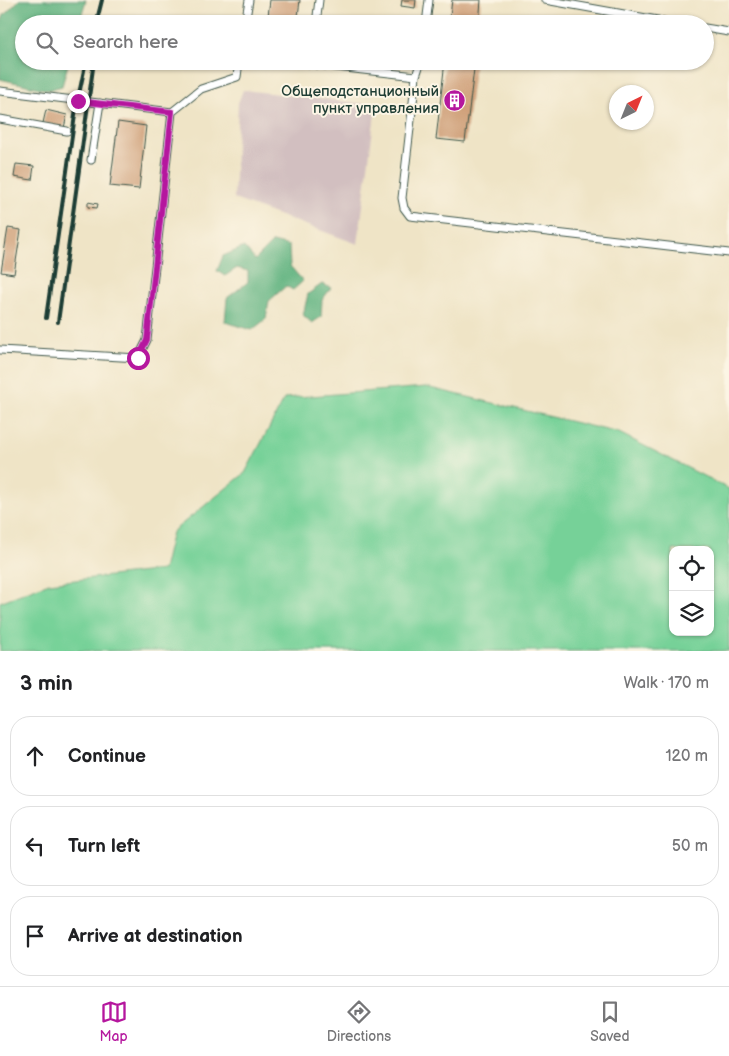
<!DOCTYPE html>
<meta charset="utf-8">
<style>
:root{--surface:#fff;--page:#f6f6f6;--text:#202124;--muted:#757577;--line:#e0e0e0;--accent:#b5179e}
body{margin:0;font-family:"Balsamiq Sans",sans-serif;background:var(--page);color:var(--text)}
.controls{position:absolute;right:15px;bottom:15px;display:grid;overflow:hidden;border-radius:10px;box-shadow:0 1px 4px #0004}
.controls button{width:45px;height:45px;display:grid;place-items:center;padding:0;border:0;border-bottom:1px solid var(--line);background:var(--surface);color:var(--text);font:25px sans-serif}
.compass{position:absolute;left:609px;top:85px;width:45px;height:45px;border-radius:50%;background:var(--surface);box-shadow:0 1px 4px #0004;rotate:43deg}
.stop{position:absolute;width:15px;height:15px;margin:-11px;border:4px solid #b5179e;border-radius:50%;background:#fff}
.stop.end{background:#b5179e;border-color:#fff;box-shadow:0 1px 5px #0008}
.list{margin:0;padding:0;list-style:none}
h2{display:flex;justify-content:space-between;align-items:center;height:65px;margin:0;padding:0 20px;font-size:21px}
h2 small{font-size:16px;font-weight:400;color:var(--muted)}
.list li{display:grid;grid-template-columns:32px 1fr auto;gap:15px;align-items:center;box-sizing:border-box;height:80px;margin:0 10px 10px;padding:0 10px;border:1px solid var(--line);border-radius:20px}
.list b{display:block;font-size:19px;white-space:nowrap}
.list em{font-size:16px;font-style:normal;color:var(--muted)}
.icon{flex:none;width:28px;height:28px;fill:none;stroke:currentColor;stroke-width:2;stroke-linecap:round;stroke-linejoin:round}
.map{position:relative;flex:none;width:729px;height:651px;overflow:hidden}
.search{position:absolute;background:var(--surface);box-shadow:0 1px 4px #0004;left:15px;right:15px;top:15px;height:55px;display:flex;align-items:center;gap:12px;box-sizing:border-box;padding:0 18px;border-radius:28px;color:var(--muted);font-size:19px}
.sheet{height:335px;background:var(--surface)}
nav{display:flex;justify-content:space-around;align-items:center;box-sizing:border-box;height:70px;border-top:1px solid var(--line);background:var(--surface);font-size:14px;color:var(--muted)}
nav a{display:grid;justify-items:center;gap:2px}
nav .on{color:var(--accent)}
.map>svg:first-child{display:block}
.industrial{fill:#d2bfc0}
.green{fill:#76d198;stroke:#4a8766;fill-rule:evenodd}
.forest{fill:#60b380;stroke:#40785a}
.building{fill:#cd9c75}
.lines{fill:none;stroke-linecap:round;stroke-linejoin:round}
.lane-casing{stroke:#3e564a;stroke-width:9}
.lane{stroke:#fff;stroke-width:7}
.rail{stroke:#1f3d34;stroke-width:4}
.route{stroke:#b5179e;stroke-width:6}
.labels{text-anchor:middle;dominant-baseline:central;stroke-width:4;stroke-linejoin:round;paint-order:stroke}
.poi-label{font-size:15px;fill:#1f3d34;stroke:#fcf5e5;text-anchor:end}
</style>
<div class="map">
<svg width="729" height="651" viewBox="0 0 729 651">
<rect width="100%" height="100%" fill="#fcf5e5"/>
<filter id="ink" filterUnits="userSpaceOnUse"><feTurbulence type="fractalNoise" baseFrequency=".02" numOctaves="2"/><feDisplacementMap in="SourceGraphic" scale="10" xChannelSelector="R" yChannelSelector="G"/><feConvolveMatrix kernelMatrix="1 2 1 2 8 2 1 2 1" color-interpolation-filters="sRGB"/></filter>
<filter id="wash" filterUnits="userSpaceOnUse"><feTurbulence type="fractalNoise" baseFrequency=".0096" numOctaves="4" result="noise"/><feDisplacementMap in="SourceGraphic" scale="20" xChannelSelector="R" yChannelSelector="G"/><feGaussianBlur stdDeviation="1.12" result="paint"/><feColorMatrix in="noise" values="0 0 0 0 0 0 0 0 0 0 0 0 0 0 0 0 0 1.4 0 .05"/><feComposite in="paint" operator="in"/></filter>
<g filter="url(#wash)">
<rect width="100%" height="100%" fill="#efe4c6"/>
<path class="industrial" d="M243 90 376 105 358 244 234 199 238 103Z"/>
<path class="green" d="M426 387 619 433 729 489V651H0V602L49 583 163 570 172 532 245 473 285 398ZM673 550H710V632H673Z"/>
<path class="forest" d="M19 0H86L79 24H24V61H69L62 86 48 90 0 79V25L4 15Z
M273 242 289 246 290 266 303 281 293 290 286 286 269 301 266 319 252 330 225 322 227 298 248 282V271L237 268 225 276 217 271 223 256 244 247 255 260Z
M322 284 331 288 322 300 321 317 312 323 303 315 308 294Z"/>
<g id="blocks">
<path class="building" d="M270 0H300L297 24H267Z
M402 0H416L415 8 401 6Z
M452 0H481L479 24H449Z
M445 61H475L465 142 436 139Z
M46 110 67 115 64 128 43 123Z
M118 122 146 126 139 189 110 186Z
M16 164 34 166 32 180 14 177Z
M88 202 98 204 97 208 88 207Z
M8 228 21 230 14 274 1 272Z"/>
</g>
</g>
<g filter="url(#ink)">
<use href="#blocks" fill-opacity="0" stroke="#3e564a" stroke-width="1"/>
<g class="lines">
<defs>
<path id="lane" d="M545 0 680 24
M245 24 249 0
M316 24 319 0
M426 24 429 0
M705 28 729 32
M310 61V64L416 76
M421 61 416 76 402 198 404 208 410 216 729 253
M0 91 172 112
M0 119 67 131
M91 160 100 103
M0 350 138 358 147 340 172 112 201 89 237 77 239 61"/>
</defs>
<use href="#lane" class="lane-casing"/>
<use href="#lane" class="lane"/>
<path class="rail" d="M96 24 102 0
M46 318 76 108 86 61
M58 322 94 61"/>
</g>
</g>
<g class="lines" filter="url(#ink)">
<path class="route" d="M78 101 172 112 147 340 138 358"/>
</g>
<defs>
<symbol id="building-disc" viewBox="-11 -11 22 22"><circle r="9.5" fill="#b5179e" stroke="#fcf5e5"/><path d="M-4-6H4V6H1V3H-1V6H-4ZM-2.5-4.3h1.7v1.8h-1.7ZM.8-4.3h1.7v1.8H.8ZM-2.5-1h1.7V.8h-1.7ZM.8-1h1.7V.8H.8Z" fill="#fff"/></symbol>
</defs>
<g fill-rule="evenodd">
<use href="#building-disc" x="442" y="88" width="25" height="25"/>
</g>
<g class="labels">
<g class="poi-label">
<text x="439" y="91">Общеподстанционный<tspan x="439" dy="17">пункт управления</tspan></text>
</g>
</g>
</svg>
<div class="controls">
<button><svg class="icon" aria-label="locate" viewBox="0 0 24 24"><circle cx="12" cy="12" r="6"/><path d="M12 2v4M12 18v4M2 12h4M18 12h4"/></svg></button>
<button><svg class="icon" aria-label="layers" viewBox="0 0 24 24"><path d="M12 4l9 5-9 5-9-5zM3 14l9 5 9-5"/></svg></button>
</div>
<svg class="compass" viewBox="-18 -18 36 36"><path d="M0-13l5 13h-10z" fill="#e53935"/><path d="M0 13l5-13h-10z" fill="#757577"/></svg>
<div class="stop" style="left:138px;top:358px"></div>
<div class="stop end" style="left:78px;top:101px"></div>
<div class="search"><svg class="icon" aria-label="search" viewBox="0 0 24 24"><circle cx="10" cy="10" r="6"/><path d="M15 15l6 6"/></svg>Search here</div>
</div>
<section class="sheet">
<h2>3 min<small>Walk · 170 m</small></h2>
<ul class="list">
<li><svg class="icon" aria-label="ahead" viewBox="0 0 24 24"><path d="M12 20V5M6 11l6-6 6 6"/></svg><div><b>Continue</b></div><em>120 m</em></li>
<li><svg class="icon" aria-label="left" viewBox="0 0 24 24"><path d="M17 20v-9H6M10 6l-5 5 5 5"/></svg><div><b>Turn left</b></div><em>50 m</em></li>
<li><svg class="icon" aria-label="arrive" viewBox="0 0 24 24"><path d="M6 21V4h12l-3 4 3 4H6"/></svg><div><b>Arrive at destination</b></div></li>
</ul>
</section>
<nav>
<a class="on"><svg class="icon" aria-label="map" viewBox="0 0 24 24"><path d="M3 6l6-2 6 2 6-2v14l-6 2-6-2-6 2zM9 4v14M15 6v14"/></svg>Map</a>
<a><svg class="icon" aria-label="directions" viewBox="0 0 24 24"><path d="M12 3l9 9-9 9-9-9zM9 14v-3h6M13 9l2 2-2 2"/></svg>Directions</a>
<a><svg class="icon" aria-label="saved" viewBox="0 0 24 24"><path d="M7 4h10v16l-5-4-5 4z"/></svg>Saved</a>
</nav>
